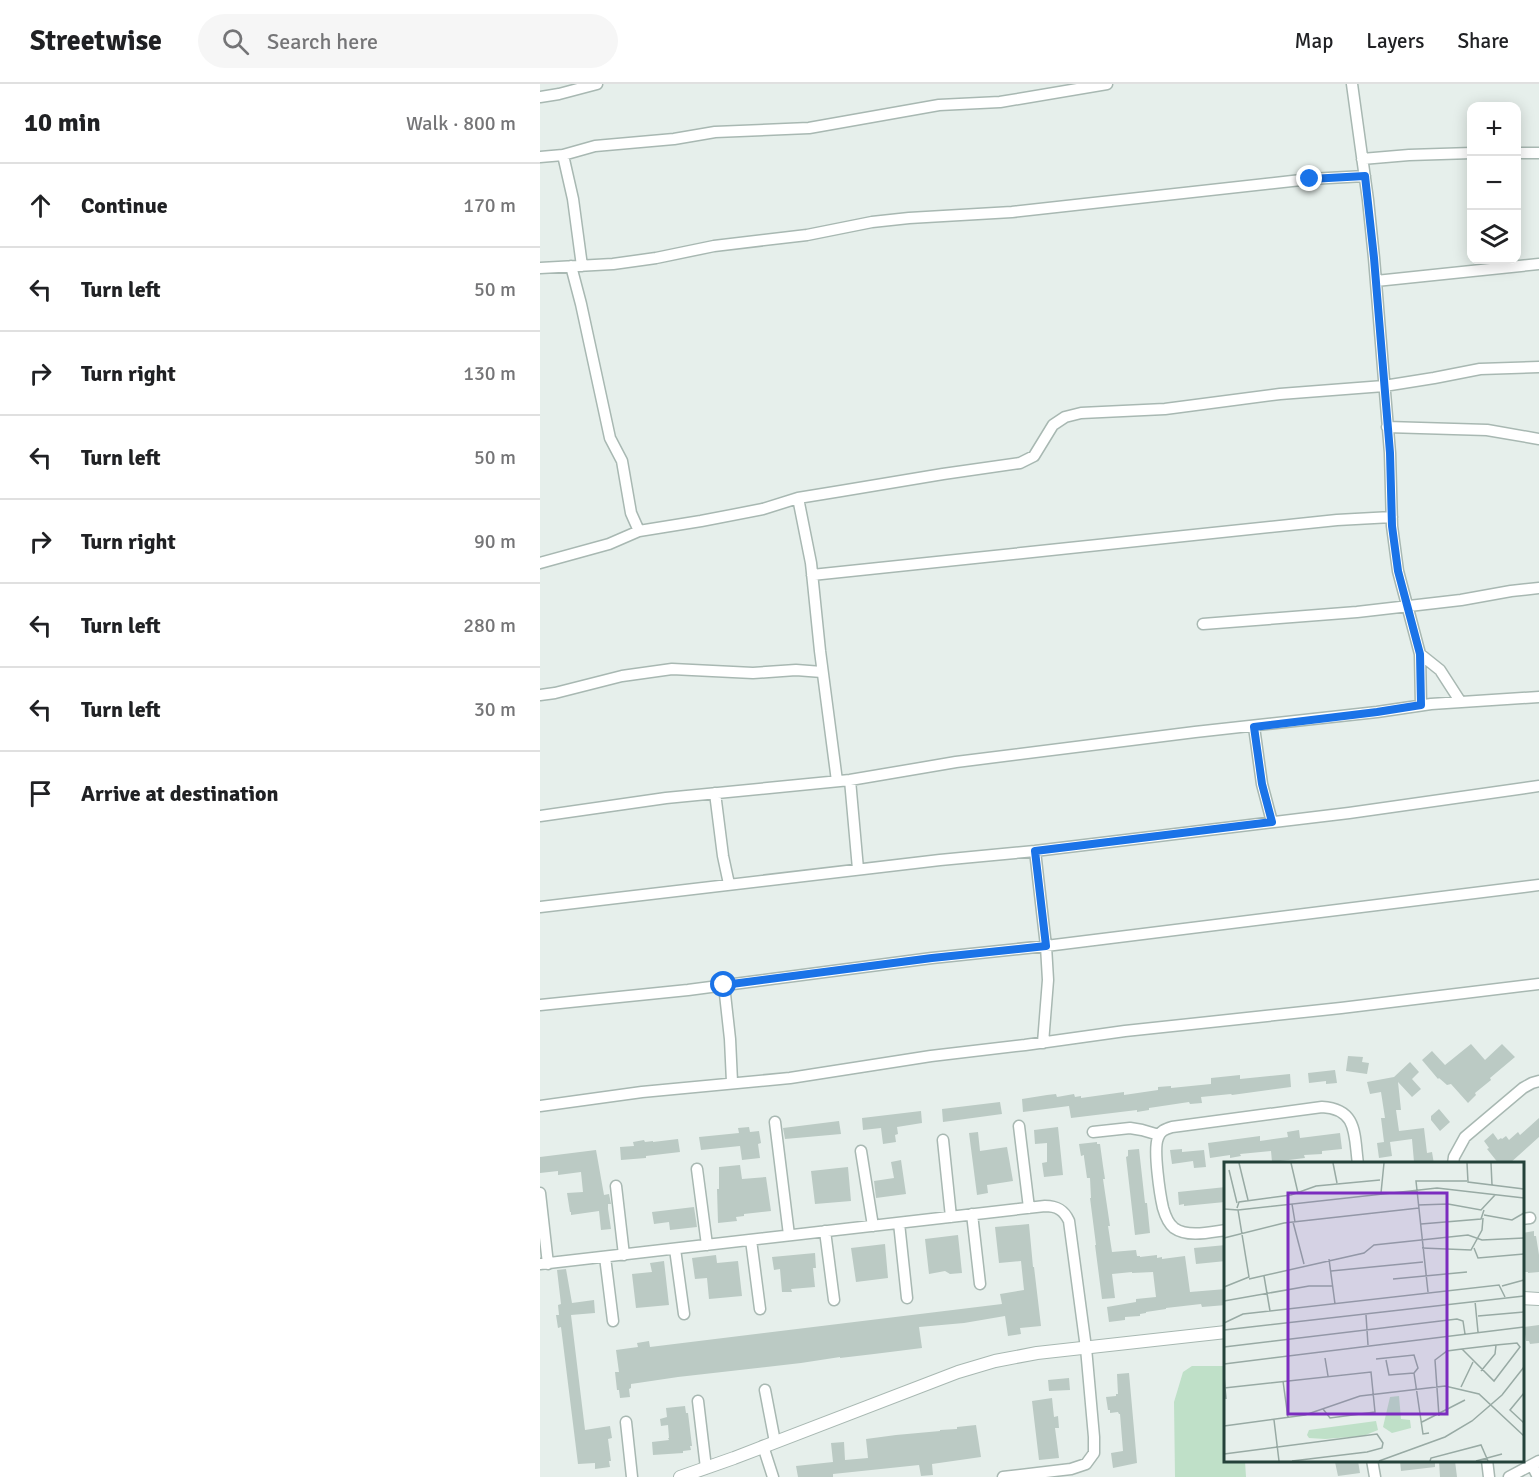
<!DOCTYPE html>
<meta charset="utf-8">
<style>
:root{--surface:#fff;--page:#f6f6f6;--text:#202124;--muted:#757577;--line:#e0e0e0}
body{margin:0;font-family:Signika,sans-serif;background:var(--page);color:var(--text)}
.controls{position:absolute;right:18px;top:18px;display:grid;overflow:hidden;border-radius:12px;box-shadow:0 3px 15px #0003}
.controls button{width:54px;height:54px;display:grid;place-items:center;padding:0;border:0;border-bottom:2px solid var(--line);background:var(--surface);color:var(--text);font:30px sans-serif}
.stop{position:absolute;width:18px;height:18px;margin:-14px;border:4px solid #1a73e8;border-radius:50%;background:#fff}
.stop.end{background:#1a73e8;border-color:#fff;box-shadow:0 2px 6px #0008}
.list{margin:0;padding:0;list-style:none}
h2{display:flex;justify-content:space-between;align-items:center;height:78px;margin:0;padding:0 24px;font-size:26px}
h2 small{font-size:20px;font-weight:400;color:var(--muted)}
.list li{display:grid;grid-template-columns:39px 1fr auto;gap:18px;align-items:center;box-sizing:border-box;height:84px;padding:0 24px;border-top:2px solid var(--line)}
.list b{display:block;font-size:22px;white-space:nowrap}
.list em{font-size:20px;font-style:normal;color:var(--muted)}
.icon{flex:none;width:33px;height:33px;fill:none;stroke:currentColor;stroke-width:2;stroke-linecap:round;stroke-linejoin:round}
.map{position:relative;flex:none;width:999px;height:1393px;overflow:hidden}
header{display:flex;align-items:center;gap:36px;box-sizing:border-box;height:84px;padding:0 30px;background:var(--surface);border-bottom:2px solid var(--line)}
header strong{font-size:28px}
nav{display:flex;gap:33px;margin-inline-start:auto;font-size:21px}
.search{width:420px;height:54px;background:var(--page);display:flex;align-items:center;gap:15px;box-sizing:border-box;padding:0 21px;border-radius:33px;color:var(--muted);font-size:22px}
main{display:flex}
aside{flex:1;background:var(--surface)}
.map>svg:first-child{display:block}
.green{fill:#bfe0c8}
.building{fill:#bbcac4}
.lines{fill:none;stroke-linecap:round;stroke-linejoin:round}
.minor-casing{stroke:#a8b8b2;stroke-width:13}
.tertiary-casing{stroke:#a8b8b2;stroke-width:14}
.minor{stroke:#fff;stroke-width:10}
.tertiary{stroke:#fff;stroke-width:12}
.route{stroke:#1a73e8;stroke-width:8}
.inset-road{fill:none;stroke:#98aaa4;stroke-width:1.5}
.view{fill:#7b2cbf;fill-opacity:0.15;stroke:#7b2cbf;stroke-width:3}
.inset-edge{fill:none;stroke:#24423a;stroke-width:3}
</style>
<header>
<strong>Streetwise</strong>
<div class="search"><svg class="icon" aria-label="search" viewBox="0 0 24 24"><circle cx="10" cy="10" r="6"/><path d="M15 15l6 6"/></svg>Search here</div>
<nav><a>Map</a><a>Layers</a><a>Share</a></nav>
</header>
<main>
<aside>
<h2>10 min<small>Walk · 800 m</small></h2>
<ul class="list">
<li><svg class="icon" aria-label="ahead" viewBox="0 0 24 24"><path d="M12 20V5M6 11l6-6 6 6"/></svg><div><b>Continue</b></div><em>170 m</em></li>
<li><svg class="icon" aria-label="left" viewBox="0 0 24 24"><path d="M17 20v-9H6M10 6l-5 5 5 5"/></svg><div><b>Turn left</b></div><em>50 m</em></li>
<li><svg class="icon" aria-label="right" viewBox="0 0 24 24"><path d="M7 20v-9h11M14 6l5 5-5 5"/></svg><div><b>Turn right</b></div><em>130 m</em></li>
<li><svg class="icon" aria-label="left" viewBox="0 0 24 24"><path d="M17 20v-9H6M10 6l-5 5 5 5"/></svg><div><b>Turn left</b></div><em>50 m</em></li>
<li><svg class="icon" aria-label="right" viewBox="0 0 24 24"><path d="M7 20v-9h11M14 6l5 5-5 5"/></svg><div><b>Turn right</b></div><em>90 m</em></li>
<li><svg class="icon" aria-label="left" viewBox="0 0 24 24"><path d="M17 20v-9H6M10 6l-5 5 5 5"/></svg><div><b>Turn left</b></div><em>280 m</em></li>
<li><svg class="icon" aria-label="left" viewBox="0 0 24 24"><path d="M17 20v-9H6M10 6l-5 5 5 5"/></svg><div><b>Turn left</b></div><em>30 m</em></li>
<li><svg class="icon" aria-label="arrive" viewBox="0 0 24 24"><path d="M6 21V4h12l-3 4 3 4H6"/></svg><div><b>Arrive at destination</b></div></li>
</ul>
</aside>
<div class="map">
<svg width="999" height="1393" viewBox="0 0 999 1393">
<rect width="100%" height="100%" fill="#e6efeb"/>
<path class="green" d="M652 1282H685L686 1376 705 1377 706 1393H635L634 1318 643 1288Z"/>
<path class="building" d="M931 960 945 976 962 960 975 973 950 994 951 996 935 1009 936 1011 928 1019 911 1000 907 1001 899 994 898 995 882 976 892 967 905 981Z
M808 972 823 973 822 978 829 979 827 990 806 987Z
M870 978 879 988 872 995 881 1005 872 1013 858 998 861 1026H856L859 1047 884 1044 887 1069 892 1068 894 1080H879V1077L874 1078 872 1055 850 1058 852 1072 839 1074 837 1059 844 1058 841 1034H845L841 1008 830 1010 827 998 854 993Z
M795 986 797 999 786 1000V997L769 999 768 989Z
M750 990 751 1003 692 1011 691 1010 661 1013 662 1019 650 1020 649 1018 609 1024V1026L597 1028V1026L531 1034 529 1022 483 1028 482 1015 507 1011 516 1010 517 1013 534 1010 535 1013 541 1012V1014L584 1008V1011L618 1006V1003L631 1002V1004L671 1000V994L700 991V995Z
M460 1018 462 1030 403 1038 402 1025Z
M899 1025 910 1038 900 1047 891 1036V1032Z
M381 1027 382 1039 357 1043 358 1050 355 1051 356 1058 343 1060 341 1044 323 1046 322 1034Z
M999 1034V1053L969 1080H959L947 1065 949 1064 944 1057 953 1049 958 1056 961 1054 962 1055 966 1052 969 1056 978 1048 980 1051Z
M299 1037 301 1050 245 1055 243 1044Z
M209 1043 210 1048 219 1047 221 1059 218 1060 220 1074 202 1076 200 1062 161 1066 159 1053 199 1049 198 1044Z
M518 1043 523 1091 504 1093 502 1079 507 1078V1059L495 1060 494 1046Z
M759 1046 760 1054 800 1049 802 1065 782 1067V1070L764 1071 765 1074 732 1078 731 1067 700 1070 701 1072 690 1074V1071L670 1074 668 1059 720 1052V1057L748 1053 747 1048Z
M438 1048 440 1067 467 1063 473 1097 447 1101 448 1109 437 1111 429 1049Z
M138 1055 140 1068 106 1072V1074L81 1076 80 1063 94 1062 93 1058 104 1056 105 1058 113 1057V1058Z
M557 1058V1060H560L563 1082 565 1095H563L570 1142H568L572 1168 596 1166 597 1172H600V1173L617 1171V1174L622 1173V1175L645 1172 650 1208 686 1205V1221L662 1223 661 1220 626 1224V1225L606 1228V1229L600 1230V1232L585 1233V1236L569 1238 567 1223 596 1218V1215L616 1213 613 1188 592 1189V1188L572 1190 575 1214 562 1215 555 1161H556L550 1114H551L550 1094H547L544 1073V1071L541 1072 539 1060Z
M599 1065 605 1119H607L610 1149 595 1151 586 1073 588 1072V1066Z
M642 1065V1068L664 1066 666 1083 654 1084 653 1077 632 1080 630 1066Z
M56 1066 64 1111 69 1110 71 1120H68V1125L71 1145 61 1146 59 1127 31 1131V1128H30L27 1109 43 1108 41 1088 18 1091V1087L0 1089V1073Z
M361 1076 366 1110 336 1114 334 1097 354 1094 351 1078Z
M200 1081 202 1095 226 1093 231 1127 204 1130V1132L196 1133 197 1137 178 1139 177 1105H179V1083Z
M308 1083 311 1117 275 1120 271 1087Z
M686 1103 685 1118 644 1122V1120L639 1121 638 1108Z
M154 1123 157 1143 130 1146 129 1138 114 1140 112 1128Z
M489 1140 493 1183H494L501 1242 480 1244 481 1250 468 1252 465 1232 424 1239 379 1243 382 1264 334 1270 300 1274V1273L261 1279 138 1293 91 1300V1304L89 1305 90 1313 80 1314 79 1306H77L75 1288H79L76 1266 98 1263 97 1259 109 1257 110 1263 462 1220 460 1210 484 1206 481 1177 459 1179 455 1143Z
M994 1147V1152H996L999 1171V1188L988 1189V1188H982V1149Z
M418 1151 422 1189 410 1190 405 1187 389 1190 385 1155Z
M345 1160 348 1194 316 1198 311 1164Z
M686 1161V1177L656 1180 654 1164Z
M275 1169 276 1184H273L275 1203 251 1205 252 1208H242L240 1185 234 1186 232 1173Z
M176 1171 177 1179 198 1177 202 1212 169 1215 167 1194 155 1195 152 1174Z
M124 1177 129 1221 96 1224 92 1190 112 1188 110 1179Z
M26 1185 32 1219 54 1216 55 1229 31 1231 45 1346 70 1342 72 1354 68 1355 71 1377H69L70 1383 55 1385V1379L38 1380 21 1243 18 1244 16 1231H19L18 1221 21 1220 17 1186Z
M999 1241V1259L990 1260 989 1257H986L984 1243Z
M589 1289 597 1379 573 1384 571 1369 583 1367 580 1330H579L578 1328 570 1329V1326H568L566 1313 576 1312V1310H578L577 1290Z
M529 1294 530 1306 509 1307 508 1296Z
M512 1314 514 1333 518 1332 519 1344H515L519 1374 499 1376 492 1317Z
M145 1322 146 1329H148L152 1362H150L151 1366 143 1367V1369L113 1371 112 1358 129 1356 128 1354H129L128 1341 121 1342 120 1335 127 1333 126 1324Z
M436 1341 441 1373 392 1380 393 1391 381 1392 379 1381 293 1390V1393H258L256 1382 293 1378 291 1359 304 1358 305 1376 328 1374 326 1355 356 1351 400 1347V1346L417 1345V1343Z
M807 1377H818L820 1389 798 1392 795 1378Z
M860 1377H895V1383L861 1387Z
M899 1377H915L917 1393H900Z"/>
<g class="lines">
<defs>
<path id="minor" d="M812 0 828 116 834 174 850 369 852 442 858 487 880 570 881 621
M0 13 19 10 57 0
M976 69H999
M23 71 33 115 42 182
M0 73 23 71 55 62 134 55 175 48 269 44 399 21 460 18 567 0
M822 75 869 71 932 69
M31 182 41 220 70 354 82 377 91 429 99 447
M0 184 73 180 116 174 174 162 267 151 332 138 369 134 472 128 770 95 825 92
M836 197 999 180
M847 343 947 346 999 355
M258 414 271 479 280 567 297 697
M0 479 69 460 99 447 161 437 223 425 258 414 301 407 403 390 480 379 494 372 513 341 525 333 541 329 625 325 740 310 844 302 894 294 940 285 999 283
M272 491 797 436 852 433
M663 540 817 528 921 516 971 507 999 504
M880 570 900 586 920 617
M0 611 15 609 82 592 132 585 213 589 256 586 282 588
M714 643 722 700 732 738
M310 696 318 785
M175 709 183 772 189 800
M0 732 126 714 310 696 416 678 655 648 837 628 891 620 999 613
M495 767 506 862 508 896 503 959
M0 823 400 776 495 767 809 729 999 702
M184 901 190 955 192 998
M0 921 148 906 392 874 506 862 999 801
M0 1022 102 1008 250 994 391 972 485 961 585 947 801 924 999 900
M235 1038 249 1151
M479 1042 489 1124
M553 1048 590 1044 602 1046 619 1051
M403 1056 411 1133
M321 1067 333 1142
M913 1080 914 1073 925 1053 983 1004 992 999 999 997
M157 1085 167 1161
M76 1102 84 1171
M0 1109 8 1180
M432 1130 440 1200
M982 1135 990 1134
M359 1139 367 1214
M686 1146C671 1148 648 1154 634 1144 629 1140 625 1131 623 1124 620 1111 613 1065 618 1054 620 1047 625 1045 632 1043L782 1023C818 1025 814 1051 818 1080
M285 1147 294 1216
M211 1156 220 1225
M135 1165 144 1230
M65 1173 73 1237
M0 1180 505 1122C517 1122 524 1126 529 1137L546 1264 554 1353V1369L546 1380 531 1385 463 1393
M225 1306 235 1358
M158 1317 166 1384
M86 1338 92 1393
M223 1362 233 1393
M832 1376 835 1393
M947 1376 949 1393
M992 1381 998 1393
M969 1393 999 1377"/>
<path id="tertiary" d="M982 1214 999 1215
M140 1393 194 1374 418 1288 455 1277 497 1269 686 1248"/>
</defs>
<use href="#minor" class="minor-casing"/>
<use href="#tertiary" class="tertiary-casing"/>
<use href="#minor" class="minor"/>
<use href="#tertiary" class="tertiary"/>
</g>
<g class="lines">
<path class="route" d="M184 901 392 874 506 862 495 767 732 738 722 700 714 643 837 628 881 621 880 570 858 487 852 442 850 369 834 174 825 92 770 95"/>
</g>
<g transform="translate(684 1078)">
<rect width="300" height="300" fill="#e6efeb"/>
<path d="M175 234 177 257 186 258 187 266 168 271 159 265 166 235ZM152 259 154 268 139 274 101 277 85 276 83 273 85 268Z" fill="#bfe0c8"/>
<path class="inset-road" d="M15 1 24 38M67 1 74 31M109 1 113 21M243 1 244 20 300 27M267 1 268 23M5 8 13 41M157 31 160 1M68 42 71 60M194 43 224 42 257 48 271 33M13 46 15 40 67 33 92 24 156 18M0 47 14 48 25 115 0 125M14 48 213 26 300 36M260 53 288 58 300 51M69 60 80 102M197 62 257 57 260 48M0 76 60 61 195 46M198 86 247 88 258 68 259 56M250 86 254 96 300 92M105 97 111 142M107 109 199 100M40 114 46 149M25 117 140 91 150 83 244 73 258 78 300 76M169 117 243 110M278 124 300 118M204 130 192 19H243M0 139 85 124H109M251 139 254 170M142 153 144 183M254 154 300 150M0 161 19 152 275 123 281 135M0 168 300 134M0 185 233 157 239 159 241 172M101 196 104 214M152 197 190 193 194 206 190 211M162 198 165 213 190 211M0 202 300 165M257 209 271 192 272 183M190 211 199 272 205 271M0 214 2 237M59 219 64 256M237 225 249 200M0 226 147 210 151 250 106 256 99 247M300 231 286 248 300 261M215 254 211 198 223 189 238 187 272 183 293 181 296 185 270 219 238 187M50 258 55 299M198 260 241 238M0 264 81 253 136 234 221 224 255 232 300 274M0 292 153 272 159 281 158 286 143 290 68 299M155 299 221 275 248 259 278 233 300 205M206 299 207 296 257 283 264 299M252 299 278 292"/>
<path class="view" d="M64 31H223V252H64Z"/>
<rect width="300" height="300" class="inset-edge"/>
</g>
</svg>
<div class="controls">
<button>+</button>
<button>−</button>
<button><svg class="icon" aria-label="layers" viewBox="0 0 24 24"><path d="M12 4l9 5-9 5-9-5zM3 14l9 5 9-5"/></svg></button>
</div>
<div class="stop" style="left:184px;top:901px"></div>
<div class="stop end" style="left:770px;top:95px"></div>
</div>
</main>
